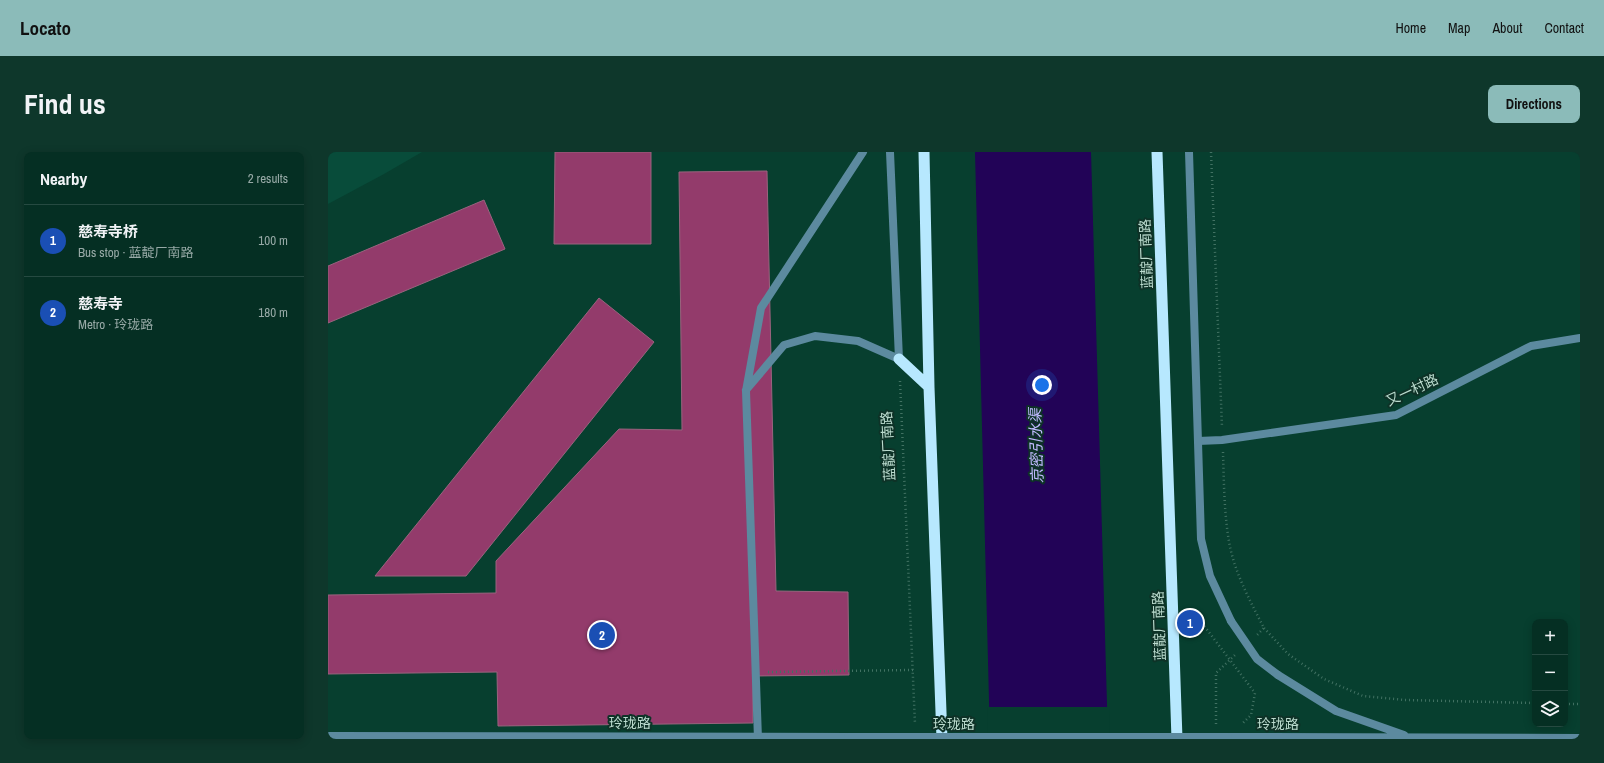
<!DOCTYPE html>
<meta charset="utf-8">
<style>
:root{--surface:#052f23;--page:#0e372b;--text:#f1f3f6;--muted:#97a9a6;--line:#264a41;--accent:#8bbbb9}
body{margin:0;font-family:"Archivo Narrow","Noto Sans SC",sans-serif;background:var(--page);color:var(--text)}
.controls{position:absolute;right:12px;bottom:12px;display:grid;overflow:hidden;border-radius:8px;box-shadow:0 2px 10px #0003}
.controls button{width:36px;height:36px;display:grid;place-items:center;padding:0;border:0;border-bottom:1px solid var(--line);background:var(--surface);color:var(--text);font:20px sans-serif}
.you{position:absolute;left:714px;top:233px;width:14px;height:14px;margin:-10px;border:3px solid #fff;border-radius:50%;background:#1a73e8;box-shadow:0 0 0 6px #1a73e833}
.badge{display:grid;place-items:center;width:26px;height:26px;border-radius:50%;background:var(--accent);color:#fff;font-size:13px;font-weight:700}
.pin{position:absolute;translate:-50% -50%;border:2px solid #fff;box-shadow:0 1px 4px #0006}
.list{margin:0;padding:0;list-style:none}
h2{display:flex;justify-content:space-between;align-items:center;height:52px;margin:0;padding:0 16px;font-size:17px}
h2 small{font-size:13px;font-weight:400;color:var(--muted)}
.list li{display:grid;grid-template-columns:26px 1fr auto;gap:12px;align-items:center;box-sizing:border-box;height:72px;padding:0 16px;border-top:1px solid var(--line)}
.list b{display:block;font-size:15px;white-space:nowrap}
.list p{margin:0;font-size:13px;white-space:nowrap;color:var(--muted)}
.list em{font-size:13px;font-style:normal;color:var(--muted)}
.icon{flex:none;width:22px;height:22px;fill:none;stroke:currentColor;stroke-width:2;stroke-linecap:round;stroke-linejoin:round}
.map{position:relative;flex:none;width:1252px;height:587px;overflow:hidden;border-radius:8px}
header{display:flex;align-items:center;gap:24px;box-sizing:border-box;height:56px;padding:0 20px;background:var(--accent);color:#111}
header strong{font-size:19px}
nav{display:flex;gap:22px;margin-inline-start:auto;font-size:14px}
.intro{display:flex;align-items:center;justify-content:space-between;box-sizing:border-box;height:96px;padding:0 24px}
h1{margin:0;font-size:28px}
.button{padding:10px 18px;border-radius:8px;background:var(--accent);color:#111;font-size:14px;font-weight:700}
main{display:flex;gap:24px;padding:0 24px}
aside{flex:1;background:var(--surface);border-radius:8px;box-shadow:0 2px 10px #0003}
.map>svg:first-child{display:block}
.built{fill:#084c3a}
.water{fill:#220357}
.pier{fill:#073f2f}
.building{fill:#933b6b;stroke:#99647e}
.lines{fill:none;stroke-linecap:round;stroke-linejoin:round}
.path{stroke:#427263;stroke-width:2.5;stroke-dasharray:1 3;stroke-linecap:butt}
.minor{stroke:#5c8a9f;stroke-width:8}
.tertiary{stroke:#5c8a9f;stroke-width:8}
.trunk{stroke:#b7e8fe;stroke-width:11}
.tertiary-bridge{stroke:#5c8a9f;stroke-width:8}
.labels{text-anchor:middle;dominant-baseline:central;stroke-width:4;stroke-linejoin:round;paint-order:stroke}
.street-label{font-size:14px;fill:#bbdbce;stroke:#0e3227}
.water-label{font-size:15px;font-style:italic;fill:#c1baff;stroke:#0e3227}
</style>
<header>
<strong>Locato</strong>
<nav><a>Home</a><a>Map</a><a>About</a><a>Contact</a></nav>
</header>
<div class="intro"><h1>Find us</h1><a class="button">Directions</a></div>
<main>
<aside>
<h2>Nearby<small>2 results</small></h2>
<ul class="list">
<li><span class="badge" style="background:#1a4fb4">1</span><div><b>慈寿寺桥</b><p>Bus stop · 蓝靛厂南路</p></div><em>100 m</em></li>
<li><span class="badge" style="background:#1a4fb4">2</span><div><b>慈寿寺</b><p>Metro · 玲珑路</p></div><em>180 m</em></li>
</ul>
</aside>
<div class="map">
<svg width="1252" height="587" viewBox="0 0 1252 587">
<rect width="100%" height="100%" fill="#073f2f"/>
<path class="built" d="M0 0H94L56 22 0 52Z"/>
<path class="water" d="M647 0H763L780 587H662Z"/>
<path class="pier" d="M659 555H781L782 587H660Z"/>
<path class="building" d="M227 0H323V92H226Z
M439 19 448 439 520 440 521 523 425 524V571L170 574 169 520 0 522V443L168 441V409L291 277 354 278 351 20Z
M156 48 177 97 0 171V114Z
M271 146 326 190 138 424H47Z"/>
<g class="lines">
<path class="path" d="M883 0 894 275
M572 229 587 572
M895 300C896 331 896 364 902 395 908 423 923 451 936 476L929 483
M874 471 927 541 923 563 915 571
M936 476 960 502 996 527 1035 544 1077 548 1207 551
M440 520 585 518
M1237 552H1252
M888 572V521L909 501"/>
<path class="minor" d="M870 289 894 288 1068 263 1203 194 1252 186"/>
<path class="tertiary" d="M861 0 873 387 882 424 903 469
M418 238 456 193 487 184 530 189 571 207 562 0
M950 523 1008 559 1076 583
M0 584 520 585
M900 585 1252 586
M430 587 418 239 433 156 535 0"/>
<path class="trunk" d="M596 0 601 235 614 587
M829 0 849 587
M571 207 601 235"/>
<path class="tertiary-bridge" d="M903 469 929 507 950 523
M520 585H900"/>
</g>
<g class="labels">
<g class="street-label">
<text transform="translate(818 102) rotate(-92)">蓝靛厂南路</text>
<text transform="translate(1084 238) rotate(-25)">又一村路</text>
<text transform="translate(560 294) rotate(-93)">蓝靛厂南路</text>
<text transform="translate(831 474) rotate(-92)">蓝靛厂南路</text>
<text x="302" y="571">玲珑路</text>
<text x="626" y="572">玲珑路</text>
<text x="950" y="572">玲珑路</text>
</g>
<g class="water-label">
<text transform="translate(708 294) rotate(-92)">京密引水渠</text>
</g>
</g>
</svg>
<div class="controls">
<button>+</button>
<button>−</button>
<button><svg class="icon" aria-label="layers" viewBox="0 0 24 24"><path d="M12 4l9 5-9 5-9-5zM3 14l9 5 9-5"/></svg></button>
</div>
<div class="you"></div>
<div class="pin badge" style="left:862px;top:471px;background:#1a4fb4">1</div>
<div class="pin badge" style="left:274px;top:483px;background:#1a4fb4">2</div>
</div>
</main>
